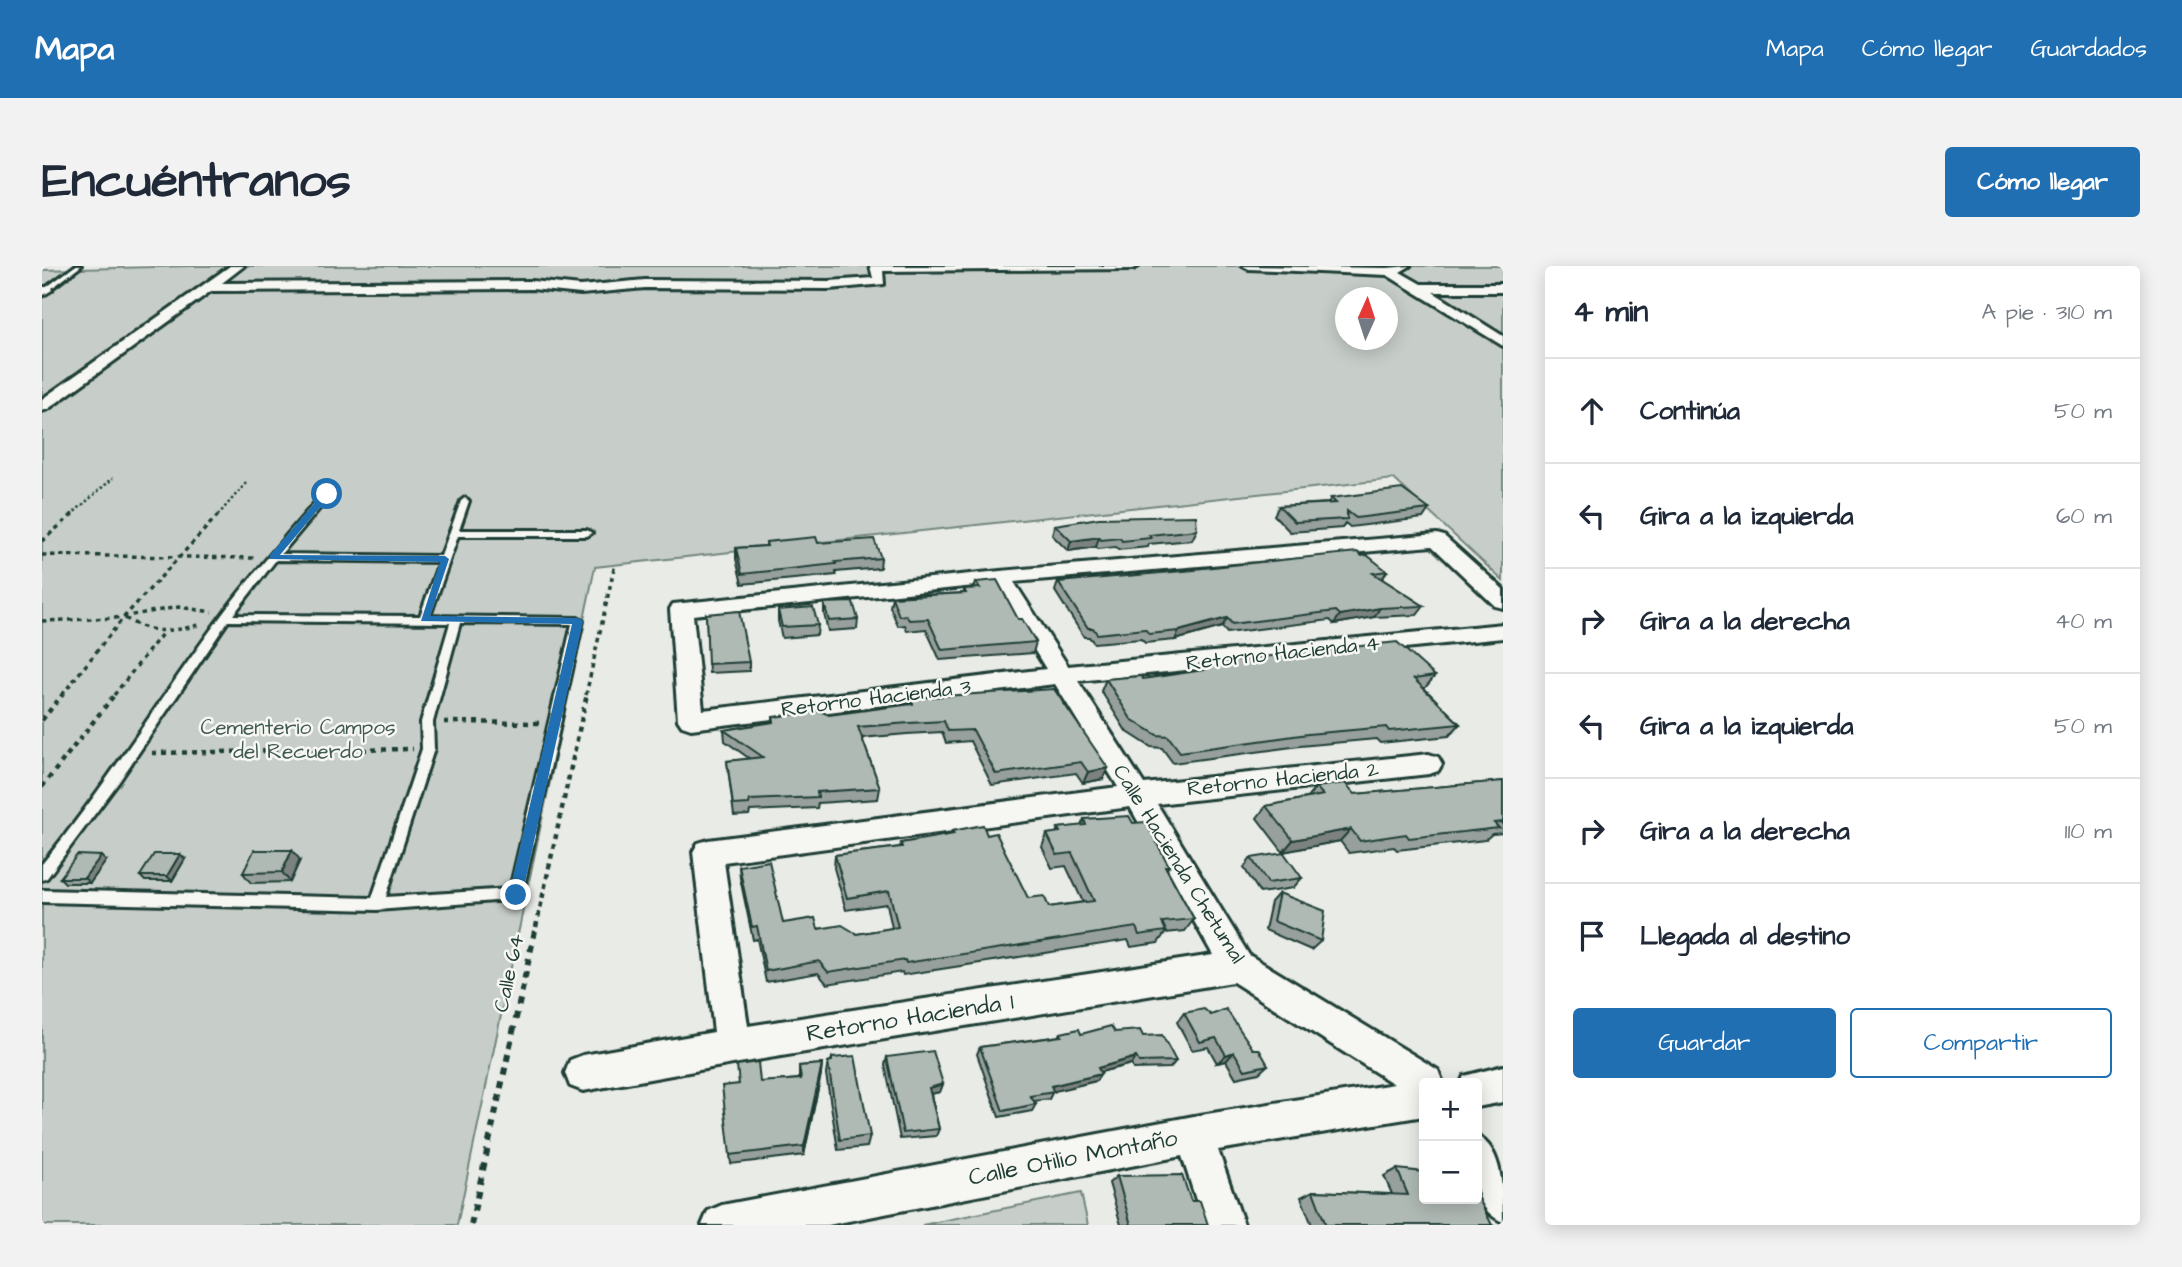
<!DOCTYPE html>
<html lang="es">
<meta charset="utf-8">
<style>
:root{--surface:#fff;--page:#f2f2f3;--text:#1f2937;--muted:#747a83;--line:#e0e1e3;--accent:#1f6fb2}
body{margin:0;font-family:"Architects Daughter",sans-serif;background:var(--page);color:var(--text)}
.controls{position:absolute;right:21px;bottom:21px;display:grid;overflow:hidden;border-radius:7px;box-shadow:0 4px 18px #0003}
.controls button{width:63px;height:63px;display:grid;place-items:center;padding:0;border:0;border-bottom:2px solid var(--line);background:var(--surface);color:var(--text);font:35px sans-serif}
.compass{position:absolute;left:1293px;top:21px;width:63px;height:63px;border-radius:50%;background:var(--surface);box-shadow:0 4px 18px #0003;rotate:3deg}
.stop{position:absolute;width:21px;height:21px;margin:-16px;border:5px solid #1f6fb2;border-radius:50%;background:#fff}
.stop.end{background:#1f6fb2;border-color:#fff;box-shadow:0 2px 7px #0008}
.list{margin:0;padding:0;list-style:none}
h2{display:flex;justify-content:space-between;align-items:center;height:91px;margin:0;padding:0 28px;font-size:30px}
h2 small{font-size:23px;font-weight:400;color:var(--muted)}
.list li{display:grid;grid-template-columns:46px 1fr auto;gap:21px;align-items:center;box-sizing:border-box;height:105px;padding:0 28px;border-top:2px solid var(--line)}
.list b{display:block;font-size:26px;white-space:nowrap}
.list em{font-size:23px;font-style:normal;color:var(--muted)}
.actions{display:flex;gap:14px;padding:21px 28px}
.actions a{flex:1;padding:16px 0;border:2px solid var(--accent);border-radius:7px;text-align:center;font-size:24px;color:var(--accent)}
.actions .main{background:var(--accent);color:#fff}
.icon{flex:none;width:38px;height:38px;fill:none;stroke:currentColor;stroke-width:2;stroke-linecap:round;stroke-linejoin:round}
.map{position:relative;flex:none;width:1461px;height:959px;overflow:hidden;border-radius:7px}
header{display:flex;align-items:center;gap:42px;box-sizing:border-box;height:98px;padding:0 35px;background:var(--accent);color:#fff}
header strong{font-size:33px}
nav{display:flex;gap:38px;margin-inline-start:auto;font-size:24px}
.intro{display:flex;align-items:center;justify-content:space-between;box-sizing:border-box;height:168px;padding:0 42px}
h1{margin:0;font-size:49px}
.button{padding:18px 32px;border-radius:7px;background:var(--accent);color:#fff;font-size:24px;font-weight:700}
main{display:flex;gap:42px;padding:0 42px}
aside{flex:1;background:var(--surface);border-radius:7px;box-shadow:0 4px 18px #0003}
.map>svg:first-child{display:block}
.green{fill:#c7cec9;stroke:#73867e;stroke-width:2;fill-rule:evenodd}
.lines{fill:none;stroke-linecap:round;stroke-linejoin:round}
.lane-casing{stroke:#1f3d34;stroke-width:6}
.street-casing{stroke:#1f3d34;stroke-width:6}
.path-far3{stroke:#1f3d34;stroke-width:2.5;stroke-dasharray:2.5 2.5;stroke-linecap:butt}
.path-far2{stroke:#1f3d34;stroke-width:3.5;stroke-dasharray:4.5 4.5;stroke-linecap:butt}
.path-far1{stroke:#1f3d34;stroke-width:4.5;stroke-dasharray:5 5;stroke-linecap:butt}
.path{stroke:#1f3d34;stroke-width:6;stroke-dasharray:7 7;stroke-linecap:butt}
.lane{fill:#f6f6f2;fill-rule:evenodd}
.street{fill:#f6f6f2;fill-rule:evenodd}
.wall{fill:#97a09c;stroke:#1f3d34;stroke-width:2}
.shaded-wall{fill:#7b827f;stroke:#1f3d34;stroke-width:2}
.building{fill:#b0bab5;stroke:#1f3d34;stroke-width:2}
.route{fill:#1f6fb2}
.labels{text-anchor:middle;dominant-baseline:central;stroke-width:5;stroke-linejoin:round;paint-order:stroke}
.street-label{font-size:21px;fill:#1f3d34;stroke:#f6f6f2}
.park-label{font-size:21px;fill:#415a52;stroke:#f6f6f2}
.near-street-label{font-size:24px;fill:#1f3d34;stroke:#f6f6f2}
</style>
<header>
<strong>Mapa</strong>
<nav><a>Mapa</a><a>Cómo llegar</a><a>Guardados</a></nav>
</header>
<div class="intro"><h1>Encuéntranos</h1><a class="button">Cómo llegar</a></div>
<main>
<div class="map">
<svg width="1461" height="959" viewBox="0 0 1461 959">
<rect width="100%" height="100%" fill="#e9ebe7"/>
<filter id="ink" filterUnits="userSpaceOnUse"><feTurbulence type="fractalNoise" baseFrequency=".0143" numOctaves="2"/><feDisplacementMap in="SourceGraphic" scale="14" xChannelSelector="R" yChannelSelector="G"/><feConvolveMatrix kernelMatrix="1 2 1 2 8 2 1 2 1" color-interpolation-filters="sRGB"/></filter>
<g filter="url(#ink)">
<path class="green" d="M149 0H1461V315L1352 213 553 301 415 959H0V4ZM1304 32H1346V74H1304Z
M1039 927 1046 959H880Z"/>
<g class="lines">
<defs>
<path id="lane" d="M33 0H39L6 25H2V23Z
M285 225 289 228 288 230 239 288 399 290 419 235 423 232 427 235 417 264H545L550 267 545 270H416L388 350 536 352 541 355 479 633 335 644 0 636V624L330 632 380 483 379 456 408 357 186 355 76 517 5 612 0 614V598C65 519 118 432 179 350 211 307 247 267 282 226ZM234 294 397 296 378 350 191 349ZM418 357 530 358 468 623 344 631 392 483 391 456Z"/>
<path id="street" d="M188 0H202L180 17 490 15 539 20 603 14 787 15 831 12 828 0H1097L1091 3 841 5 842 18 787 23 603 22 539 28 490 23 169 25 6 143 0 145V133Z
M1201 0 1345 2 1368 0 1358 6 1379 18H1461V26H1391L1461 70V80L1345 9 1207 3Z
M0 21H8L10 24 0 30Z
M1395 268 1402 270 1461 323V342L1453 340 1390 280 972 316 1026 400 1461 358V372L1036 415 1102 518 1387 488 1396 491 1400 498 1396 505 1387 508 1115 538 1207 689 1396 804 1401 817H1382V850L1176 884 1202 959H1162L1140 890 786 959H660L666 945 680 939 1152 850 1352 818 1191 716 691 798 541 825 528 820 523 807 528 794 541 789 672 766 651 586 656 577 666 574 1076 521 1013 418 649 463 640 460 636 454 628 343 631 338 958 305ZM952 318 1004 403 661 444 651 349ZM1088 541 1171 689 706 760 682 596Z
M1461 800V836L1435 841V817H1419L1422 810Z
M1435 870C1461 883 1461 925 1461 956 1426 941 1435 902 1435 870Z"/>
</defs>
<use href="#lane" class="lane-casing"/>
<use href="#street" class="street-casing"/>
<path class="path-far3" d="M29 249 71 212
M176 249 204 217"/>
<path class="path-far2" d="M0 275 31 248
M0 289 213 292
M83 352C109 369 131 366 160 358
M0 355 73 352 137 341 170 346
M20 429 82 351 177 248
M72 429 120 368
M544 429 573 298"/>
<path class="path-far1" d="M0 454 21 428
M402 456 498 457
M110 487 371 483
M0 521 73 428
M494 661 545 428"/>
<path class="path" d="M429 959 494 660"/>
<use href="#lane" class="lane"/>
<use href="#street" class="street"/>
</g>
<path class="wall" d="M1289 232 1387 243 1381 252 1308 261 1303 257 1300 262 1248 266 1232 249 1237 240 1286 237Z
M1013 259 1155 264 1150 274 1107 278 1106 281 1076 284 1074 281 1056 283 1054 281 1026 285 1010 269Z
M724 276 776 277 839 292 838 302 794 306V309L700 318 694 293V282L724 280Z
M1320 290 1345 305 1340 313 1382 340 1375 349 1332 351 1292 358 1288 354 1185 367 1180 361 1133 374 1103 377 1099 373 1052 377 1047 371H1042L1013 325 1016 316 1151 305 1152 303Z
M934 316 976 353 994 376 991 387 898 394 884 363 865 365 863 359 856 360 848 341 850 331 922 327V323H932Z
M782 337 816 353 815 363 786 365 782 348Z
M736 344 776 359 775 369 740 372 736 355Z
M664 348 707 396V405L667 407Z
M1158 398 1393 410 1383 422H1382L1418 458 1407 470 1338 477 1334 473 1258 480 1131 497 1120 482 1109 481 1084 465 1059 425 1064 413H1101L1154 405Z
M870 432 1066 502 1061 513 1041 517 1034 507 950 519 928 475 904 477 900 466 865 468 820 472 838 522 836 533 776 537 775 542 708 545 707 549 692 550 685 495 708 493 683 475 682 464 731 456V451L787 449 869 438Z
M1461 515V567L1450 568 1443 574 1355 584 1352 581 1307 587 1298 575 1241 586 1215 552 1224 540 1265 532 1274 521 1313 528Z
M1042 553 1091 557 1127 600 1125 603 1152 653 1143 665 1123 667 1116 677 1089 681 1086 674 861 709 860 706 785 718 776 707 724 716 715 673 711 674 698 612 697 600 741 657 815 668 850 662 845 638 804 644 792 602 793 589 858 581 859 577 909 569 910 565 945 569 986 632 1007 641 1041 636 1024 600 1010 602 1000 581 1005 568 1014 567 1016 562 1039 560Z
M1209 592 1260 612 1251 622 1218 627 1202 602Z
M143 593 130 615H103L98 610Z
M258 594 248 616 209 617 201 607Z
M64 595 48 617H23L18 612Z
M1237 627 1279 675 1269 684 1223 664 1229 636Z
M1142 747 1169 749 1211 783 1226 799 1217 807 1194 812 1184 795 1175 797 1166 781 1150 784 1135 756Z
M1073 766 1101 770 1134 795 1128 802 1091 803 1089 798 1058 806 1054 815 1011 825 1007 833 992 835 994 838 990 845 957 851 935 788 938 781 1017 770 1019 767 1039 768Z
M845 791 901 818 898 826 889 828 897 863 894 870 858 873 843 799Z
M790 792 828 870 825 881 796 884 784 808 786 796 789 795Z
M780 798 779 808 762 889 689 898 688 889 696 818 757 813V800Z
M1355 903 1450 959H1270L1259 931 1271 925 1350 928 1342 910Z
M1075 910 1149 935 1166 959H1079L1067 917Z"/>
<path class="shaded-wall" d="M1057 271 1054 281 1026 285 1029 275Z
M1338 342 1332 351 1292 358 1298 349Z
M1185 352 1180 361 1133 374 1137 365Z
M1066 502 1061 513 1041 517 1046 506Z
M1309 563 1298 575 1241 586 1251 574Z
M250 584 258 594 248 616 240 606Z
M138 588 143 593 130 615 125 610Z
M59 590 64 595 48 617 42 612Z
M1192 786 1184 795 1175 797 1184 789Z
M1094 791 1089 798 1051 808 1056 802Z
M780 798 779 808 762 889V880Z
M1059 808 1054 815 1005 827 1009 820Z
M901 818 898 826 884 829 887 822Z"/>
<path class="building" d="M1360 223 1387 243 1314 252 1305 245V253L1253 256 1237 240 1294 237 1289 232Z
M1154 250 1155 264 1107 269 1109 272 1080 275 1078 272 1059 274 1057 271 1029 275 1013 259 1057 252Z
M774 271 776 277 832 273 839 292 793 296 794 298 700 308 694 282 725 280 724 276Z
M1315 286 1320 290 1325 289 1345 305 1331 307 1382 340 1338 342 1298 349 1294 345 1190 358 1185 352 1137 365 1107 368 1103 363 1055 368 1051 362H1046L1016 316 1153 304 1152 303Z
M955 314 976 353H980L994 376 900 384 886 353 867 354 864 349 857 350 850 331 924 327 922 323 938 322 934 316Z
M811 336 816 353 787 355 782 337Z
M771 341 776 359 740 361 736 344Z
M697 345 707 396 666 398 664 348Z
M1355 376 1393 410 1372 413 1418 458 1347 465 1344 461 1266 468 1138 486 1126 470 1115 469 1089 453 1064 413 1099 410 1101 413 1162 404 1158 398Z
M1012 423 1066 502 1046 506 1039 496 954 508 931 464 906 465 902 455 867 457 816 461 838 522 775 526 776 531 708 534 707 538 691 539 685 495 721 491 682 464 732 456 731 451 778 445 787 449 871 438 870 432Z
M1461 515V556L1452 557 1457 562 1367 572 1364 568 1318 575 1309 563 1251 574 1224 540 1281 529 1274 521 1303 517 1313 528Z
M1087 550 1091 557 1104 556 1127 600H1123L1152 653 1120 656 1124 665 1097 669 1094 661 864 697 863 694 786 706 777 695 724 705 715 660 710 661 697 600 727 595 741 657 773 652 776 663 800 659 815 668 856 661 847 625 805 632 793 589 860 581 859 577 912 568 910 565 941 559 945 569 954 567 986 632 1002 630 1007 641 1052 635 1030 587 1015 589 1005 568 1018 566 1016 562 1044 559 1042 553Z
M212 584H250L240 606 201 607Z
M1242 587 1260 612 1226 617 1209 592Z
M112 588H138L125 610H98Z
M35 589 59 590 42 612H18Z
M1237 627 1283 645 1279 675 1231 655Z
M1162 743 1169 749 1184 743 1211 783H1217L1226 799 1203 804 1192 786 1184 789 1174 772 1158 776 1142 747Z
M1069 760 1073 766 1098 764 1101 770 1120 769 1134 795 1097 796 1094 791 1056 802 1059 808 1009 820 1012 826 988 830 994 838 961 845 938 781 1020 770 1019 767 1037 763 1039 768Z
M891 785 901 818 887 822 897 863 861 867 845 791Z
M813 790 828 870 798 874 786 796 790 795V792Z
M716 796 718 816 759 813 757 800 780 798 762 880 688 889 680 820 697 818 695 799Z
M1355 903 1382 906V933H1435V929L1450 959H1284L1271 925 1366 929Z
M1140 909 1149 935H1158L1166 959H1089L1075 910Z"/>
</g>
<path class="route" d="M282 226 289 228 238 289 403 290 407 293 388 350 536 352 541 355 479 634H469L467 629 530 358 379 355 398 296 228 293V289Z"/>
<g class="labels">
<g class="street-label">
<text transform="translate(1241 387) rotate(-6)">Retorno Hacienda 4</text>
<text transform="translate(834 432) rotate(-7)">Retorno Hacienda 3</text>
<text transform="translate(1241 513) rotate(-6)">Retorno Hacienda 2</text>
<text transform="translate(1137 598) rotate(58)">Calle Hacienda Chetumal</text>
<text transform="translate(467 707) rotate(-78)">Calle 64</text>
</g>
<g class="park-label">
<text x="256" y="461">Cementerio Campos<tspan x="256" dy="24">del Recuerdo</tspan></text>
</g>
<g class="near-street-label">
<text transform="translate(868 752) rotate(-9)">Retorno Hacienda 1</text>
<text transform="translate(1031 892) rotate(-11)">Calle Otilio Montaño</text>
</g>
</g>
</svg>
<div class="controls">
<button>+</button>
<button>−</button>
</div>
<svg class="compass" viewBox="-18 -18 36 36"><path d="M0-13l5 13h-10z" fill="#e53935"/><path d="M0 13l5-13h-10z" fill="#747a83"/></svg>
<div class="stop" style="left:285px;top:228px"></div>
<div class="stop end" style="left:474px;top:629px"></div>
</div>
<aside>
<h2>4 min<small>A pie · 310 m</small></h2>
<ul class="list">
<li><svg class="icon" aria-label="ahead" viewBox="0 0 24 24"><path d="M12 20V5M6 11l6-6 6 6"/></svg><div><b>Continúa</b></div><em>50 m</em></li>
<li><svg class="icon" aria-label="left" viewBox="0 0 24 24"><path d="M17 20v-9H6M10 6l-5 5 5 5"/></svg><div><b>Gira a la izquierda</b></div><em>60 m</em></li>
<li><svg class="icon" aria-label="right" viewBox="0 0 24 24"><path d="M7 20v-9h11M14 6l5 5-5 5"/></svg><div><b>Gira a la derecha</b></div><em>40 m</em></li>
<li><svg class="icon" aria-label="left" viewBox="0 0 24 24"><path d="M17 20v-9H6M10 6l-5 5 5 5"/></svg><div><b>Gira a la izquierda</b></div><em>50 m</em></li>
<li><svg class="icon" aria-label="right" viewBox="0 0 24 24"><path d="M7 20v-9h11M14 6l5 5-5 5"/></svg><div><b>Gira a la derecha</b></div><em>110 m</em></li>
<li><svg class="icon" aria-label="arrive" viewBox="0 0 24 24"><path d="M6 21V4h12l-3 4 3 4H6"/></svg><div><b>Llegada al destino</b></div></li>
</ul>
<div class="actions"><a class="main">Guardar</a><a>Compartir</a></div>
</aside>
</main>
